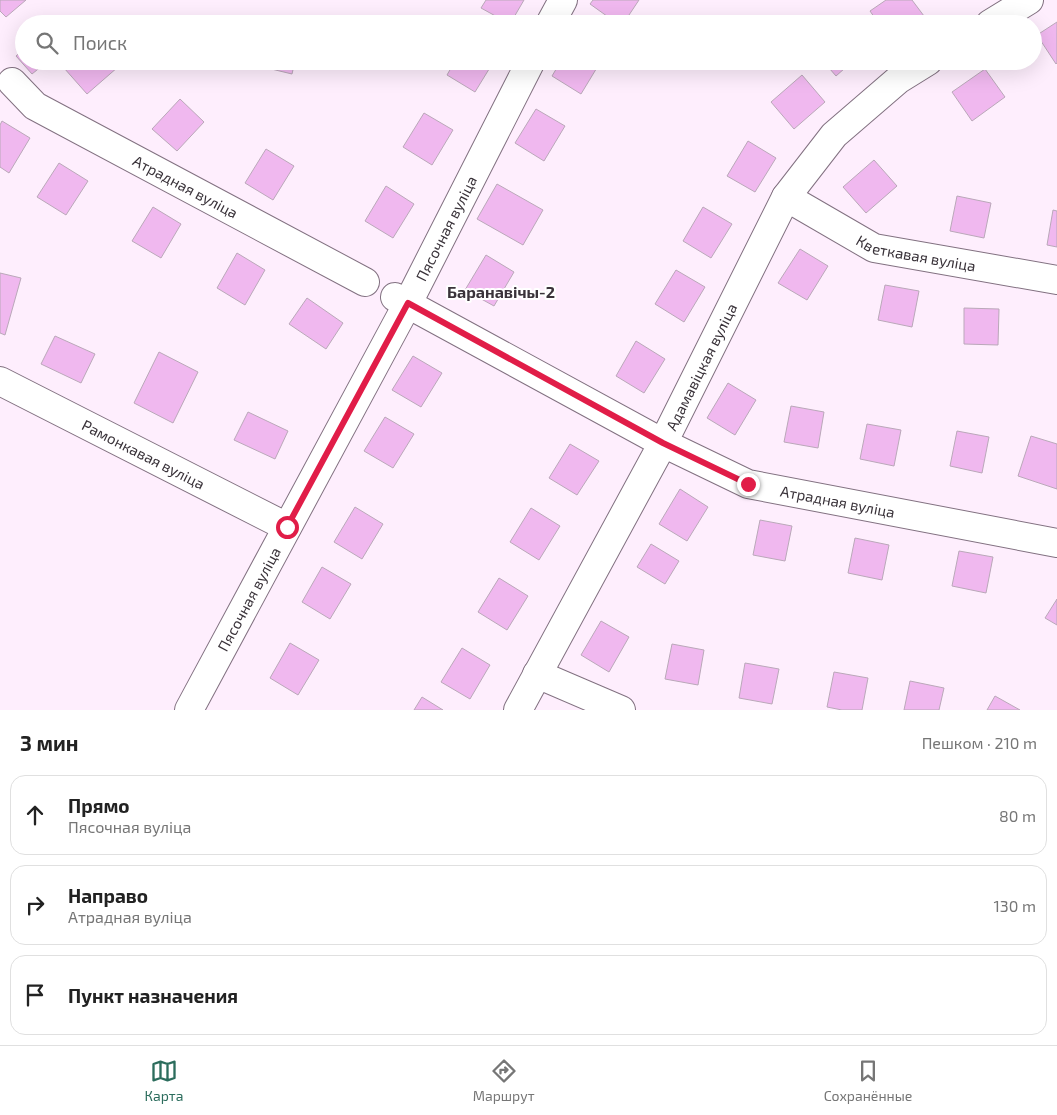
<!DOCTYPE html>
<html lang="ru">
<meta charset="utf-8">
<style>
:root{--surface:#fff;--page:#f6f6f6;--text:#222;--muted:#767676;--line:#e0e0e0;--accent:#2c6d5d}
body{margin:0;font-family:"Exo 2",sans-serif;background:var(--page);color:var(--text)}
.stop{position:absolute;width:15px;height:15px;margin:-11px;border:4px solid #e11d48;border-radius:50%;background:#fff}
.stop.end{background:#e11d48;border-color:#fff;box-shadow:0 1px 5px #0008}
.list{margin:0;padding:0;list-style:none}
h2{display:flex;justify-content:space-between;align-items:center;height:65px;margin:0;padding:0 20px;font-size:21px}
h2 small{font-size:16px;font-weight:400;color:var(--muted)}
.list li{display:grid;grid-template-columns:32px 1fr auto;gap:15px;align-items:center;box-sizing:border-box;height:80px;margin:0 10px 10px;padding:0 10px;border:1px solid var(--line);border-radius:15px}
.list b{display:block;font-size:19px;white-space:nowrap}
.list p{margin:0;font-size:16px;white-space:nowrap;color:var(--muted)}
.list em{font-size:16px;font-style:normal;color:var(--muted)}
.icon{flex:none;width:28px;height:28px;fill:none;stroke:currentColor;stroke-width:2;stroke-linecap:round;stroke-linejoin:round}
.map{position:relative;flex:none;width:1057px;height:710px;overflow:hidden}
.search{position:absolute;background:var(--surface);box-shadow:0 5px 20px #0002;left:15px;right:15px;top:15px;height:55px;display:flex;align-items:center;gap:12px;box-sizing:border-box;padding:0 18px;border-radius:28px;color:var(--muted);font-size:19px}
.sheet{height:335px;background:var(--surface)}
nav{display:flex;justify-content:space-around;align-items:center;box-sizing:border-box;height:70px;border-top:1px solid var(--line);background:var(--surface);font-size:14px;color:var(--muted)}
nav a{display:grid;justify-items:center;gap:2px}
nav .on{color:var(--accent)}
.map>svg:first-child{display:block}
.building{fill:#f0b8ef;stroke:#baa8b9}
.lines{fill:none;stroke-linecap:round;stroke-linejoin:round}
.minor-casing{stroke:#827181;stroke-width:30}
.minor{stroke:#fff;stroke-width:28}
.route{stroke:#e11d48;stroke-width:6}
.labels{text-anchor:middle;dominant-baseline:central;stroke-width:4;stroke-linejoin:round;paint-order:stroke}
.street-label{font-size:15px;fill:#3a333a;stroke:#fff}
.neighbourhood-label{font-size:16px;font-weight:bold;fill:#3a333a;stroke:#fff}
</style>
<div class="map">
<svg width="1057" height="710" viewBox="0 0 1057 710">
<rect width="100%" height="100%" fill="#feeefd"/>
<path class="building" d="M0 0H26L6 17 0 11Z
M486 0H524L510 24 481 8Z
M593 0H639L623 24H618L590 4Z
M886 0H912L924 16 913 24H879L870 11Z
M1057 22V63L1056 64 1037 35Z
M24 49V61H48L32 74 16 56Z
M72 61H113L118 67 87 94 64 68Z
M260 61H295L292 74 259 66Z
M455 61H494L475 92 447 75Z
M561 61H601L581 94 552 76Z
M823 61H853L836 76Z
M985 69 1005 97 972 121 952 92Z
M802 75 825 102 794 129 771 102Z
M180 99 204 122 177 151 152 129Z
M536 109 565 126 544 161 515 143Z
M424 113 453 130 432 165 403 147Z
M2 121 30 138 9 173 0 167V125Z
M748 141 776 158 755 192 727 176Z
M266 149 294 166 273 200 245 183Z
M874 160 897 186 866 213 843 187Z
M59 163 88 181 66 215 37 197Z
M497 184 543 210 523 245 477 219Z
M386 186 414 204 393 238 365 221Z
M957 196 991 203 984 238 950 231Z
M153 207 181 224 161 258 132 241Z
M703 207 732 224 711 258 683 241Z
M1053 210 1057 211V247L1047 245Z
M800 249 828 266 807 300 778 283Z
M237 253 265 270 245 305 217 288Z
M486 255 514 272 494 306 465 290Z
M676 270 705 287 684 322 655 304Z
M0 273 21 278 5 335 0 333Z
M885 285 919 291 912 327 878 320Z
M307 298 343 323 326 349 289 324Z
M964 308 999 309 998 345 964 344Z
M55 336 95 354 81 383 41 364Z
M636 341 665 359 644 393 616 376Z
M159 352 198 372 173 423 134 403Z
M413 356 442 373 421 407 392 390Z
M728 383 756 400 735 435 707 418Z
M791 406 824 412 818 448 784 442Z
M248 412 288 431 275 459 234 440Z
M385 417 414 434 393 468 364 451Z
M867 424 901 430 894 466 860 459Z
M957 431 989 437 982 473 950 466Z
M1031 436 1057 444V489L1018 476Z
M570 444 599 461 577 495 549 478Z
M680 489 708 507 687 541 659 524Z
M355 507 383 524 362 559 334 542Z
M531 508 560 526 539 560 510 542Z
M760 520 792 526 785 561 753 555Z
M855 538 889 545 882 580 848 573Z
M651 544 679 561 665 584 637 567Z
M959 551 993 557 986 593 952 586Z
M322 567 351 584 330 619 302 602Z
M499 578 528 596 507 630 478 612Z
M1057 599V625L1045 618Z
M601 621 629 637 609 672 581 655Z
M290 643 319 660 298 695 270 678Z
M672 644 704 650 698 685 665 679Z
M462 648 490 665 470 699 441 682Z
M745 663 779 669 772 704 739 698Z
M834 672 868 678 862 710H842L827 707Z
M910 681 944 688 939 710H904Z
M995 696 1020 710H987Z
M422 697 443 710H414Z"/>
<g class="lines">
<defs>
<g id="minor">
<path d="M550 24 563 0"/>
<path d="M990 24 1029 0"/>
<path id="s1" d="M12 82 35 106 365 282"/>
<path id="s2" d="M786 197 874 248 1057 280"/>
<path id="s3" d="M395 297 663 443 748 484 1057 543"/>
<path id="s4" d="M0 381 287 527"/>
<path d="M537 674 621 710"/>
<path id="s5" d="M189 710 408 303 531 61"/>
<path id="s6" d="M518 710 663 443 786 197 834 135 899 79 928 61"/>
</g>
</defs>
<use href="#minor" class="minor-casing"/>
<use href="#minor" class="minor"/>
</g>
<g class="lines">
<path class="route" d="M287 527 408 303 663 443 748 484"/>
</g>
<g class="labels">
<g class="street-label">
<text stroke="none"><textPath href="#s1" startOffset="204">Атрадная вуліца</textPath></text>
<text stroke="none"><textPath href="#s5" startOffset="546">Пясочная вуліца</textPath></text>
<text stroke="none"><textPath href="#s2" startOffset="144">Кветкавая вуліца</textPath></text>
<text stroke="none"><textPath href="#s6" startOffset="389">Адамавіцкая вуліца</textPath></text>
<text stroke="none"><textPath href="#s4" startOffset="161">Рамонкавая вуліца</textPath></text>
<text stroke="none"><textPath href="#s3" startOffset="491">Атрадная вуліца</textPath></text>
<text stroke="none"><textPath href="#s5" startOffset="126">Пясочная вуліца</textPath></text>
</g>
<g class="neighbourhood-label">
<text x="501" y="291">Баранавічы-2</text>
</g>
</g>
</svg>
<div class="stop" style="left:287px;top:527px"></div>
<div class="stop end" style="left:748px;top:484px"></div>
<div class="search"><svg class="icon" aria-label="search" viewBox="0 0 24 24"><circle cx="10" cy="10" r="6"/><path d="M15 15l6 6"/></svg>Поиск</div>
</div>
<section class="sheet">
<h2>3 мин<small>Пешком · 210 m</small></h2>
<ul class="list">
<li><svg class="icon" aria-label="ahead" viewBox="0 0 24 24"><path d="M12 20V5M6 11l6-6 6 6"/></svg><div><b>Прямо</b><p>Пясочная вуліца</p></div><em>80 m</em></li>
<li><svg class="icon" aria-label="right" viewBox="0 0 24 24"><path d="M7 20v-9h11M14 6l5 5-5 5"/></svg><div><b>Направо</b><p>Атрадная вуліца</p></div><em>130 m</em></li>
<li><svg class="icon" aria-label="arrive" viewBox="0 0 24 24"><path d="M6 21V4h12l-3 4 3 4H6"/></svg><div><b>Пункт назначения</b></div></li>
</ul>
</section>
<nav>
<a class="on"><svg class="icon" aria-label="map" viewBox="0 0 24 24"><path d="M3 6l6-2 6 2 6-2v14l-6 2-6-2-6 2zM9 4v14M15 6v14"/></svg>Карта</a>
<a><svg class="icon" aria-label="directions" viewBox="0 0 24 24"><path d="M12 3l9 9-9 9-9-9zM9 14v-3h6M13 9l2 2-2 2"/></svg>Маршрут</a>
<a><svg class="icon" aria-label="saved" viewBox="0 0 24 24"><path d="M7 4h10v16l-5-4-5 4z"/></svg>Сохранённые</a>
</nav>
